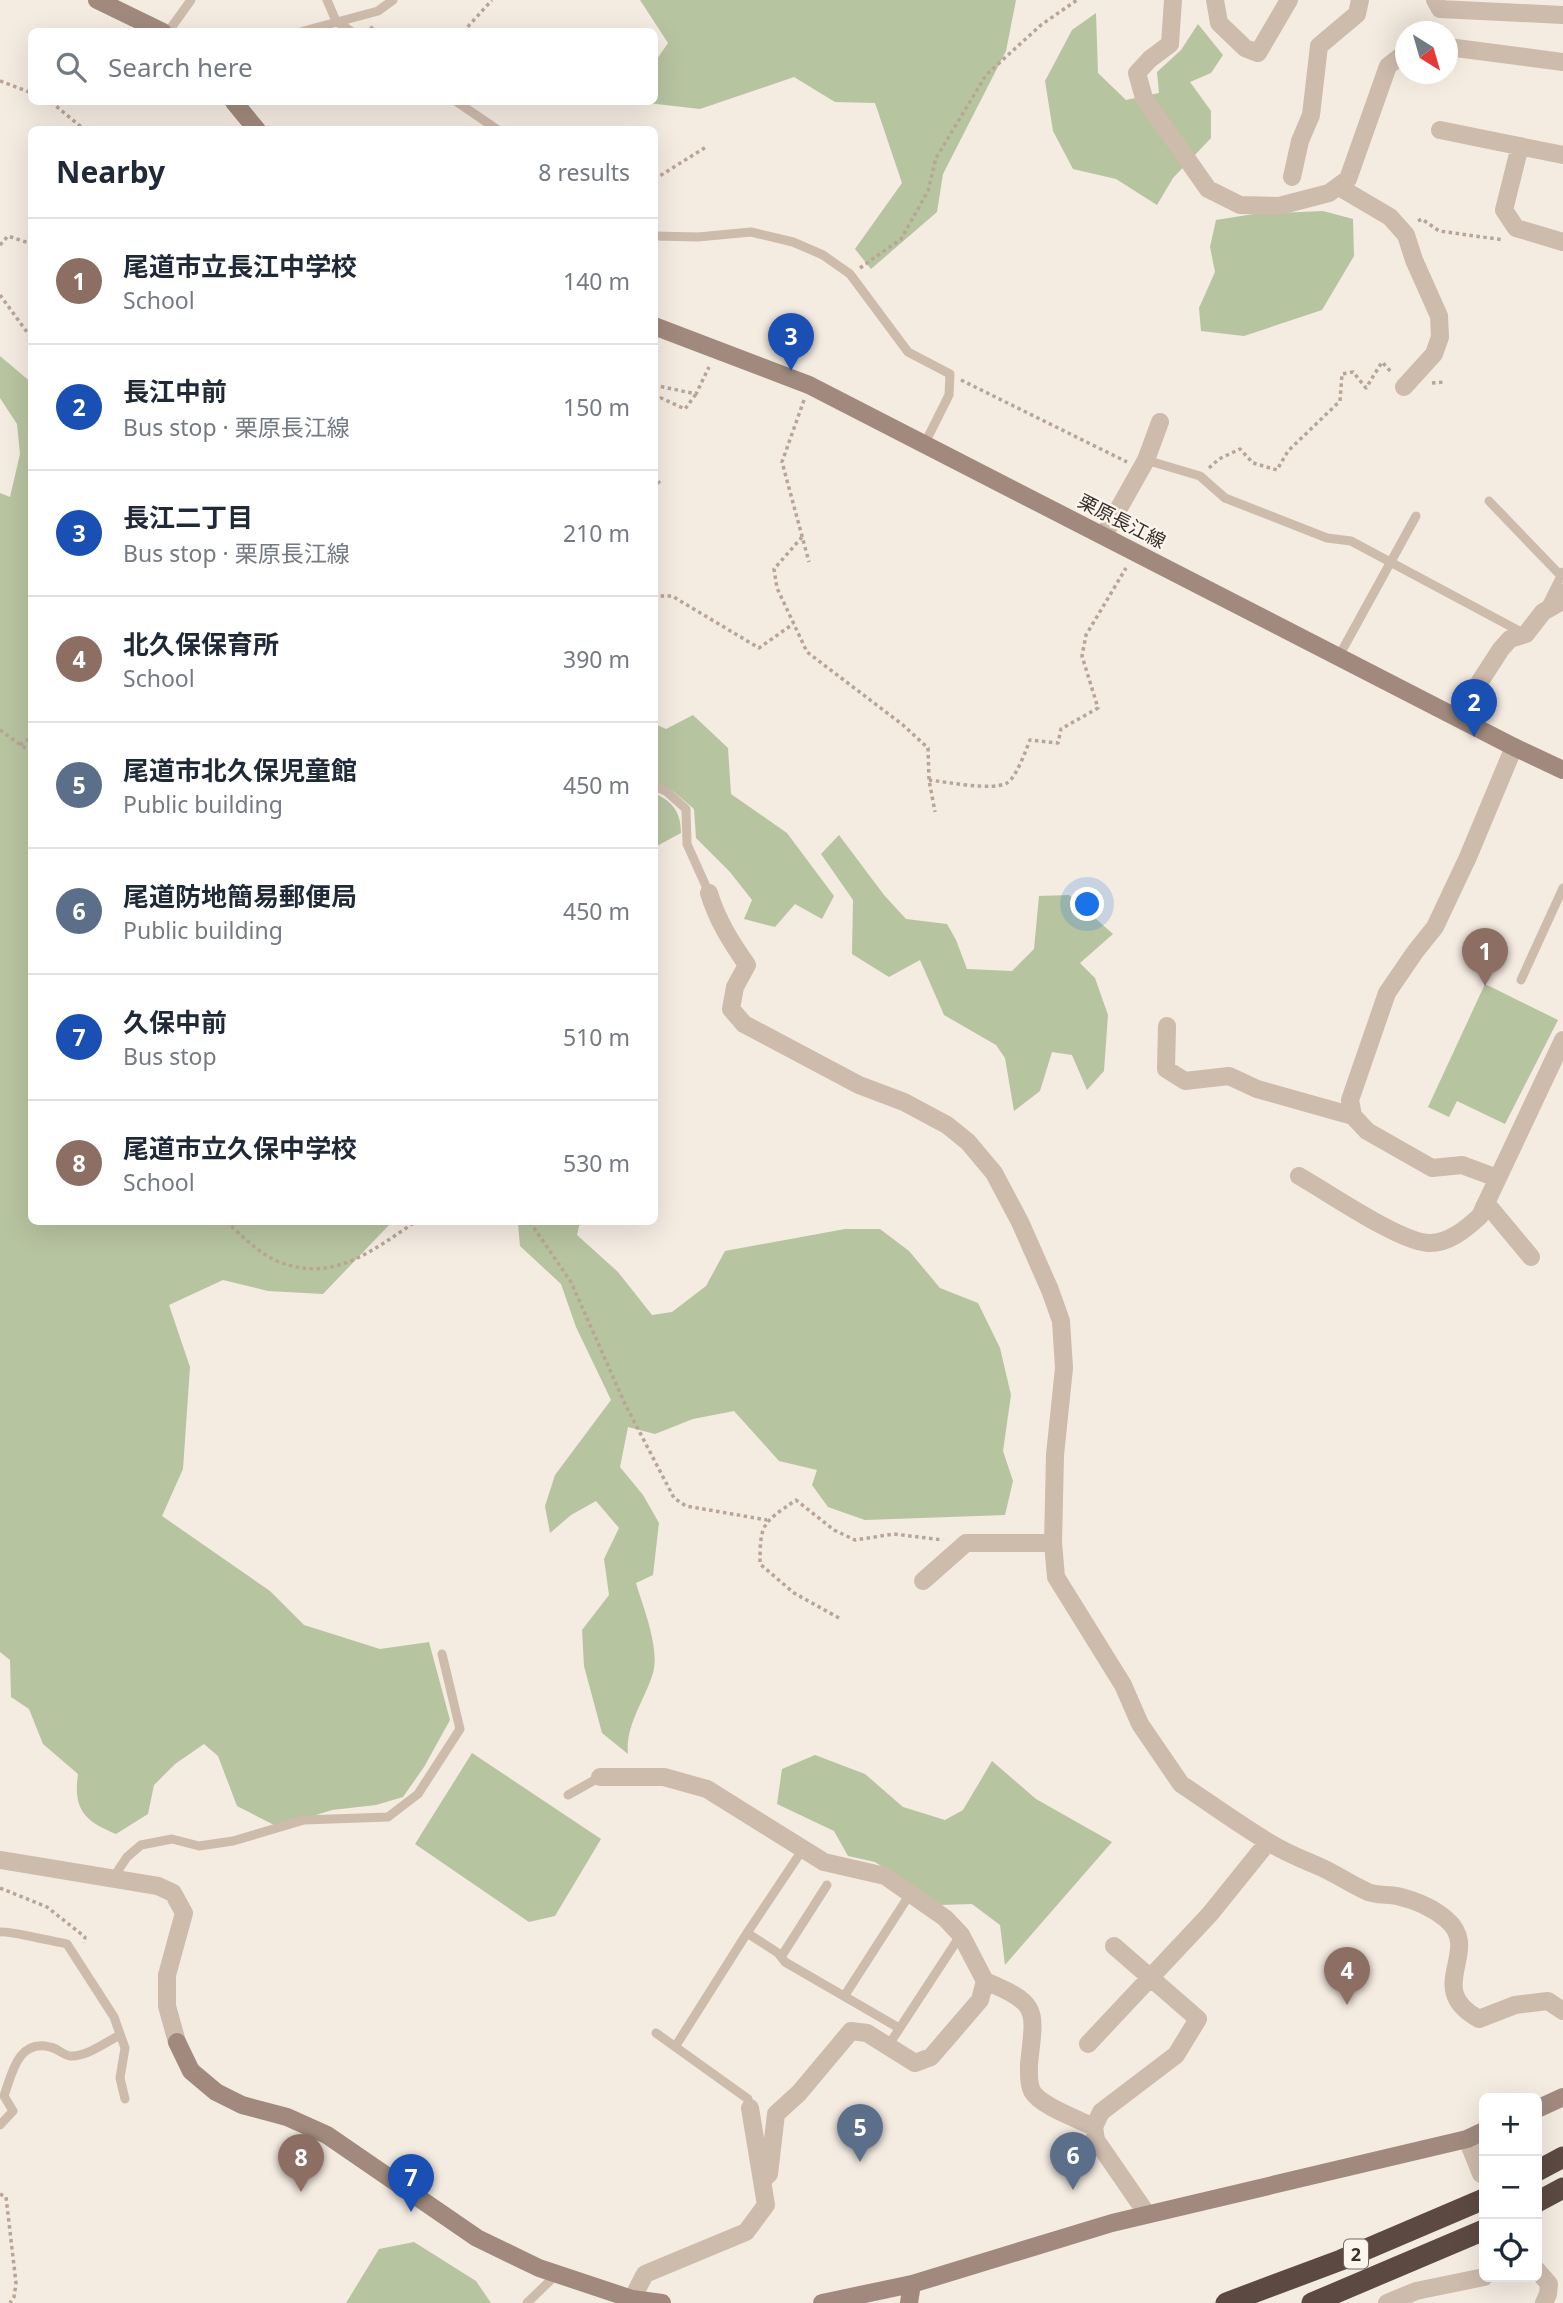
<!DOCTYPE html>
<meta charset="utf-8">
<style>
:root{--surface:#fff;--page:#f2f2f3;--text:#1f2937;--muted:#747a83;--line:#e0e1e3;--accent:#0b8043}
body{margin:0;font-family:"Noto Sans","Noto Sans JP",sans-serif;background:var(--page);color:var(--text)}
.controls{position:absolute;right:21px;bottom:21px;display:grid;overflow:hidden;border-radius:10px;box-shadow:0 7px 28px #0002}
.controls button{width:63px;height:63px;display:grid;place-items:center;padding:0;border:0;border-bottom:2px solid var(--line);background:var(--surface);color:var(--text);font:35px sans-serif}
.compass{position:absolute;left:1395px;top:21px;width:63px;height:63px;border-radius:50%;background:var(--surface);box-shadow:0 7px 28px #0002;rotate:143deg}
.you{position:absolute;left:1088px;top:905px;width:24px;height:24px;margin:-18px;border:5px solid #fff;border-radius:50%;background:#1a73e8;box-shadow:0 0 0 10px #1a73e833}
.badge{display:grid;place-items:center;width:46px;height:46px;border-radius:50%;background:var(--accent);color:#fff;font-size:23px;font-weight:700}
.pin{position:absolute;translate:-50% -58px;filter:drop-shadow(0 2px 4px #0008)}
.pin::after{content:'';position:absolute;top:37px;width:24px;height:21px;background:inherit;clip-path:polygon(0 0,100% 0,50% 100%)}
.list{margin:0;padding:0;list-style:none}
h2{display:flex;justify-content:space-between;align-items:center;height:91px;margin:0;padding:0 28px;font-size:30px}
h2 small{font-size:23px;font-weight:400;color:var(--muted)}
.list li{display:grid;grid-template-columns:46px 1fr auto;gap:21px;align-items:center;box-sizing:border-box;height:126px;padding:0 28px;border-top:2px solid var(--line)}
.list b{display:block;font-size:26px;white-space:nowrap}
.list p{margin:0;font-size:23px;white-space:nowrap;color:var(--muted)}
.list em{font-size:23px;font-style:normal;color:var(--muted)}
.icon{flex:none;width:38px;height:38px;fill:none;stroke:currentColor;stroke-width:2;stroke-linecap:round;stroke-linejoin:round}
.map{position:relative;flex:none;width:1563px;height:2303px;overflow:hidden}
.search{position:absolute;background:var(--surface);box-shadow:0 7px 28px #0002;left:28px;top:28px;width:630px;height:77px;display:flex;align-items:center;gap:18px;box-sizing:border-box;padding:0 24px;border-radius:10px;color:var(--muted);font-size:26px}
.panel{position:absolute;background:var(--surface);box-shadow:0 7px 28px #0002;left:28px;top:126px;width:630px;height:1099px;border-radius:10px}
.map>svg:first-child{display:block}
.green{fill:#b7c4a0}
.lines{fill:none;stroke-linecap:round;stroke-linejoin:round}
.path{stroke:#b9a596;stroke-width:3.5;stroke-dasharray:3.5 3.5;stroke-linecap:butt}
.lane{stroke:#cdbbac;stroke-width:9}
.street{stroke:#cdbbac;stroke-width:18}
.secondary{stroke:#a18a7d;stroke-width:18}
.highway{stroke:#5c4a42;stroke-width:21}
.labels{text-anchor:middle;dominant-baseline:central;stroke-width:5;stroke-linejoin:round;paint-order:stroke}
.shield{fill:#fbf5ee;stroke:#756b66;stroke-width:2}
.shield-label{font-size:18px;font-weight:bold;fill:#3b302b}
.street-label{font-size:19px;fill:#3b302b;stroke:#fbf5ee}
</style>
<div class="map">
<svg width="1563" height="2303" viewBox="0 0 1563 2303">
<rect width="100%" height="100%" fill="#f4ebe1"/>
<path class="green" d="M640 0H1016L1006 51 943 174 937 212 871 269 855 249 902 183 875 103 835 102 794 77 700 109 639 102H654L655 62 668 43Z
M1096 13 1098 73 1126 100 1159 93 1157 72 1181 50 1198 24 1223 55 1211 73 1190 82 1211 111V138L1173 178 1157 205 1116 179 1073 169 1053 131 1045 81 1072 30Z
M1323 211 1353 219 1354 256 1322 310 1244 336 1201 331 1199 308 1215 272 1210 247 1216 220 1254 214Z
M0 356 32 383V1222H401L390 1224 323 1294 268 1291 223 1280 169 1305 190 1367 183 1469 162 1516 270 1591 304 1625 380 1649 429 1642 450 1720 424 1767 403 1797 376 1805 332 1810 278 1827 237 1806 218 1756 204 1744 175 1764 154 1785 148 1814 116 1834C84 1821 73 1809 78 1774L43 1744 29 1709 11 1697 10 1660 0 1652V493L10 497 20 454 17 424 0 398Z
M693 715 728 748 731 794 787 833 834 896 822 919 795 904 775 927 744 919 752 900 730 872 696 838 694 809 674 792 655 781V724L666 729Z
M654 793C673 802 681 812 681 833L655 847Z
M839 835 884 895 906 919 947 924 956 940 967 969 1012 971 1034 949 1039 896 1069 895 1113 934 1080 963 1095 978 1108 1015 1104 1071 1087 1090 1072 1055 1052 1052 1040 1091 1014 1111 1005 1058 996 1045 944 1015 920 960 889 977 852 954 853 900 821 854Z
M1485 984 1558 1020 1505 1124 1457 1101 1449 1117 1428 1107Z
M514 1222H580L577 1235 618 1272 652 1315 672 1312 706 1286 725 1251 845 1229H880L909 1251 940 1288 978 1303 1000 1348 1011 1395 1003 1451 1013 1481 1005 1515 865 1520 828 1507 812 1485 817 1470 779 1461 734 1411 693 1419 655 1434 628 1427 620 1467 643 1495 659 1523 653 1575 636 1583C643 1607 660 1648 653 1673 645 1700 625 1725 628 1754L602 1733 584 1666 582 1630 609 1595 604 1559 619 1528 596 1501 571 1515 550 1533 545 1506 555 1475 611 1400 576 1327 561 1284 520 1246 518 1224Z
M472 1753 601 1839 555 1916 529 1922 415 1844Z
M815 1755 865 1774 903 1807 945 1820 963 1810 992 1761 1036 1799 1112 1842 1005 1965 1000 1925 972 1904 940 1905 875 1862 848 1856 834 1831 777 1804 782 1769Z
M414 2242 476 2281 491 2303H346L379 2249Z"/>
<g class="lines">
<path class="path" d="M370 27 378 32
M463 32 492 0
M0 81 32 93
M51 102 85 130
M654 176 658 177 706 147
M1418 221 1422 219 1439 231 1504 240
M0 245 8 236 32 244
M860 268 901 239 928 191 936 158 986 75 1041 25 1077 0
M0 295 32 339
M961 380 1127 462
M1432 383 1444 382
M654 385 696 394 709 367
M804 400 782 462 809 562
M654 402 661 398 685 409 696 394
M1209 468 1219 459 1240 449 1253 463 1277 470 1288 451 1340 401 1342 374 1353 372 1366 388 1382 362 1392 373
M654 476 659 482 654 485
M802 537 774 569 777 588 807 652 903 725 928 748 929 780 935 812
M654 597 655 596H672L759 648 793 624
M0 730 32 753
M20 745 32 737
M929 780C947 782 992 791 1007 783 1016 778 1026 750 1030 740L1058 743 1061 729 1098 708 1082 656 1086 635 1126 568
M226 1222C242 1235 258 1253 277 1261 332 1284 372 1251 415 1222
M530 1222 571 1282 625 1404 674 1498 686 1506 767 1520
M839 1618 794 1593 760 1564C760 1522 763 1523 796 1500L834 1530 855 1540 894 1534 943 1540
M0 1888 47 1907 85 1937 84 1943
M0 2194 6 2197 16 2283 14 2297 10 2303"/>
<path class="lane" d="M327 0 336 21 352 32
M168 32 191 0
M300 32 378 11 393 0
M457 102 498 130
M654 236 698 237 751 232 793 242 823 255 850 274 908 352 950 374 949 395 925 443
M1146 460 1200 476 1225 498 1327 538 1351 541 1525 634
M1489 501 1561 576
M1545 608 1563 572
M1339 656 1416 516
M654 786 666 791 686 809 687 844 709 893
M1521 980 1563 888
M568 1795 600 1777
M803 1849 747 1933 778 1953 785 1962 899 2028
M113 1878 127 1857 141 1845 172 1839 199 1846 233 1841 304 1820 388 1817 418 1794 460 1729 442 1654
M0 1932C7 1930 55 1942 67 1944L114 2017 125 2048 120 2078 125 2099
M781 1957 827 1885
M845 1995 910 1894
M656 2033 748 2099 750 2108
M888 2046 960 1936
M675 2047 747 1933
M0 2125 13 2111 4 2096C12 2073 18 2039 50 2047 57 2048 63 2055 70 2056 87 2057 106 2042 120 2035
M527 2303 557 2274"/>
<path class="street" d="M1173 0 1170 44 1150 59 1137 73 1144 98 1208 189 1240 205 1279 206 1329 193 1348 179 1388 66 1406 52
M1215 0 1219 23 1245 48 1258 53 1289 0
M1435 0 1440 9 1563 15
M1448 47 1563 62
M1440 130 1563 155
M1520 146 1504 210 1516 228 1563 242
M1292 177 1300 141 1311 115 1319 46 1357 14 1360 0
M1339 187 1390 217 1406 235 1414 260 1439 316 1440 337 1434 354 1404 387
M1104 535 1146 460 1160 422
M1457 717 1501 649 1510 639 1526 634 1543 612 1557 604 1563 593
M709 893C717 920 731 942 747 965L735 987 731 1009 744 1024 859 1085 904 1102 947 1125 968 1142 994 1173 1020 1222 1050 1290 1061 1321 1064 1368 1055 1455 1053 1543 1056 1577 1123 1685 1140 1724 1181 1784C1211 1804 1240 1825 1270 1843 1286 1853 1302 1859 1318 1866 1335 1873 1350 1884 1366 1891 1375 1896 1387 1894 1397 1896 1414 1900 1432 1907 1446 1919 1484 1951 1422 1988 1479 2019L1515 2005 1548 2001 1563 2011
M1167 1026 1166 1069 1185 1081 1229 1076 1257 1089 1353 1116
M1299 1176C1329 1193 1398 1241 1428 1243 1448 1244 1466 1229 1480 1216L1563 1040
M1497 1178 1462 1165 1432 1168 1367 1131 1353 1116 1350 1100 1387 993 1415 952 1435 927 1468 857 1514 747
M1484 1207 1491 1209 1531 1257
M923 1581 966 1543H1053
M600 1777H664L707 1789 824 1862 885 1876 945 1918 961 1935 985 1981 980 2000 931 2057 915 2063 867 2033 851 2031 799 2093 776 2114 769 2174 763 2180
M0 1860 158 1886 173 1893 184 1913 167 1975V2006L177 2042
M1114 1946 1198 2019 1176 2055 1101 2112 1094 2127 1096 2140 1147 2214
M985 1981C1040 2004 1035 2009 1029 2064 1029 2073 1028 2083 1032 2091 1040 2106 1078 2119 1094 2127
M1088 2044 1210 1914 1268 1842
M1467 2139 1481 2174
M1537 2270 1549 2284 1548 2294 1544 2303
M630 2303 645 2274 746 2232 766 2205 750 2108
M1387 2303 1416 2291 1484 2277"/>
<path class="secondary" d="M97 0 163 32
M234 102 257 130
M654 326 809 385 1514 747 1563 770
M177 2042 191 2071 216 2092 242 2105 287 2117 327 2135 477 2238 539 2268 632 2299 662 2303
M1537 2109 1563 2097
M822 2303 912 2284 1112 2223 1467 2139 1484 2131
M909 2303 912 2284"/>
<path class="highway" d="M1537 2171 1563 2157
M1537 2202 1563 2188
M1226 2303 1341 2260 1484 2199
M1312 2303 1484 2230"/>
</g>
<g class="labels">
<rect class="shield" x="1344" y="2239.5" width="24" height="29" rx="5"/>
<g class="shield-label">
<text x="1356" y="2254">2</text>
</g>
<g class="street-label">
<text transform="translate(1122 521) rotate(27)">栗原長江線</text>
</g>
</g>
</svg>
<div class="controls">
<button>+</button>
<button>−</button>
<button><svg class="icon" aria-label="locate" viewBox="0 0 24 24"><circle cx="12" cy="12" r="6"/><path d="M12 2v4M12 18v4M2 12h4M18 12h4"/></svg></button>
</div>
<svg class="compass" viewBox="-18 -18 36 36"><path d="M0-13l5 13h-10z" fill="#e53935"/><path d="M0 13l5-13h-10z" fill="#747a83"/></svg>
<div class="you"></div>
<div class="pin badge" style="left:1485px;top:986px;background:#8d6e63">1</div>
<div class="pin badge" style="left:1474px;top:737px;background:#1a4fb4">2</div>
<div class="pin badge" style="left:791px;top:371px;background:#1a4fb4">3</div>
<div class="pin badge" style="left:1347px;top:2005px;background:#8d6e63">4</div>
<div class="pin badge" style="left:860px;top:2162px;background:#5c6f8a">5</div>
<div class="pin badge" style="left:1073px;top:2190px;background:#5c6f8a">6</div>
<div class="pin badge" style="left:411px;top:2212px;background:#1a4fb4">7</div>
<div class="pin badge" style="left:301px;top:2192px;background:#8d6e63">8</div>
<div class="search"><svg class="icon" aria-label="search" viewBox="0 0 24 24"><circle cx="10" cy="10" r="6"/><path d="M15 15l6 6"/></svg>Search here</div>
<section class="panel">
<h2>Nearby<small>8 results</small></h2>
<ul class="list">
<li><span class="badge" style="background:#8d6e63">1</span><div><b>尾道市立長江中学校</b><p>School</p></div><em>140 m</em></li>
<li><span class="badge" style="background:#1a4fb4">2</span><div><b>長江中前</b><p>Bus stop · 栗原長江線</p></div><em>150 m</em></li>
<li><span class="badge" style="background:#1a4fb4">3</span><div><b>長江二丁目</b><p>Bus stop · 栗原長江線</p></div><em>210 m</em></li>
<li><span class="badge" style="background:#8d6e63">4</span><div><b>北久保保育所</b><p>School</p></div><em>390 m</em></li>
<li><span class="badge" style="background:#5c6f8a">5</span><div><b>尾道市北久保児童館</b><p>Public building</p></div><em>450 m</em></li>
<li><span class="badge" style="background:#5c6f8a">6</span><div><b>尾道防地簡易郵便局</b><p>Public building</p></div><em>450 m</em></li>
<li><span class="badge" style="background:#1a4fb4">7</span><div><b>久保中前</b><p>Bus stop</p></div><em>510 m</em></li>
<li><span class="badge" style="background:#8d6e63">8</span><div><b>尾道市立久保中学校</b><p>School</p></div><em>530 m</em></li>
</ul>
</section>
</div>
